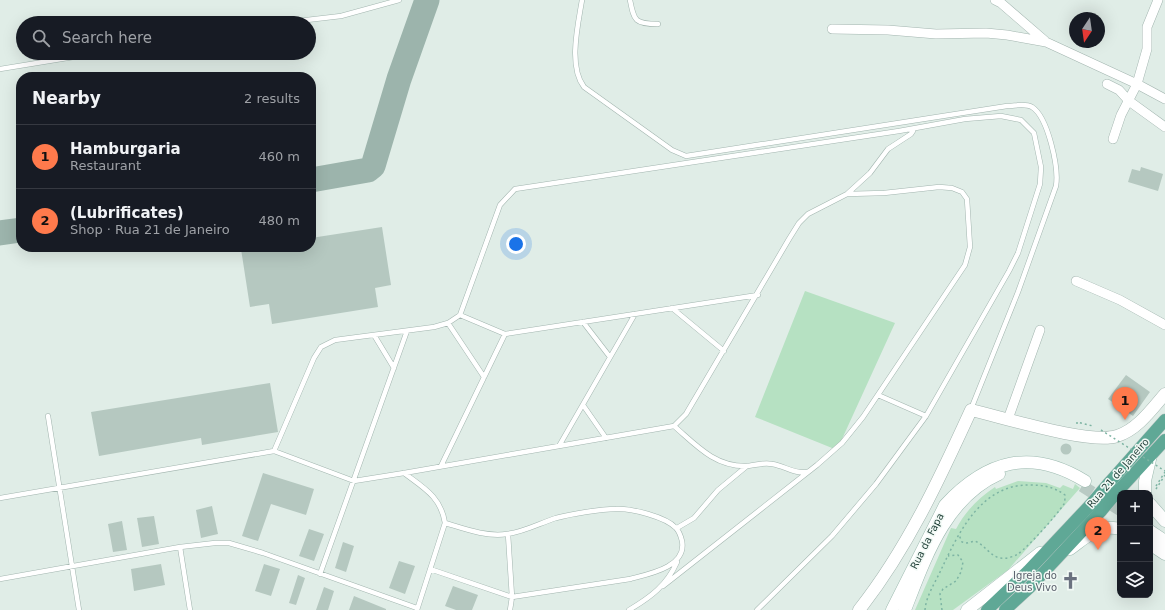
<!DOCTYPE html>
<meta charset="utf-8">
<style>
:root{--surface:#171b24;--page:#20242c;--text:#f1f3f6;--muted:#9ea1a6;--line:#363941;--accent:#ff7a4c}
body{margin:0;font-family:"DejaVu Sans",sans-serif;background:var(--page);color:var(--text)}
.controls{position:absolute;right:12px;bottom:12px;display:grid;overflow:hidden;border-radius:8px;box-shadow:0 4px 16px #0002}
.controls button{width:36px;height:36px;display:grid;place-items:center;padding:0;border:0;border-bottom:1px solid var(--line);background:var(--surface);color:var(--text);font:20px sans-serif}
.compass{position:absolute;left:1069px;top:12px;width:36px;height:36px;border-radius:50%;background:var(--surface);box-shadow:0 4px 16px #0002;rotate:193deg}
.you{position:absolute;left:516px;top:244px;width:14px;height:14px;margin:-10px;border:3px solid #fff;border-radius:50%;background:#1a73e8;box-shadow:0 0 0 6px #1a73e833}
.badge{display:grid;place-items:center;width:26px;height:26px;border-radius:50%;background:var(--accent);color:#111;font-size:13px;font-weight:700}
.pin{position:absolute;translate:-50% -33px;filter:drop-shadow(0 1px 2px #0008)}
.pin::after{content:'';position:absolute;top:21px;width:14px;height:12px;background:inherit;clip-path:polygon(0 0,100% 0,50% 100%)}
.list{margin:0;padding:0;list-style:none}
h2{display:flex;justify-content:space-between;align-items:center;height:52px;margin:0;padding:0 16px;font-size:17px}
h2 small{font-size:13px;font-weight:400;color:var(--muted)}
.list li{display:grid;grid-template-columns:26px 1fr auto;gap:12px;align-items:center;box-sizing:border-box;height:64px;padding:0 16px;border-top:1px solid var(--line)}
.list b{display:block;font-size:15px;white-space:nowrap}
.list p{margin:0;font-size:13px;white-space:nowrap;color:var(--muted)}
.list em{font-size:13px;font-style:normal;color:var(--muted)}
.icon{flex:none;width:22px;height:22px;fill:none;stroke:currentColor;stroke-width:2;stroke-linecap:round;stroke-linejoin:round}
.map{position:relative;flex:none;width:1165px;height:610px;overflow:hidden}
.search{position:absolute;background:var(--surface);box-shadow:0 4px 16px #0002;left:16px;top:16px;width:300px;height:44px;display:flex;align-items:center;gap:10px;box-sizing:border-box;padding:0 14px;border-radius:22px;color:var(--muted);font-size:15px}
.panel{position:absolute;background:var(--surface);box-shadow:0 4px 16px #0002;left:16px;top:72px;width:300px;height:180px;border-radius:16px}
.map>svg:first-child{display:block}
.green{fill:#b6e1c2}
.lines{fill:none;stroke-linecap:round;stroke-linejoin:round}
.taxiway{stroke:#9cb4ac;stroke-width:25}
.building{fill:#b5c8c0}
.secondary-tunnel{stroke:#b9cac4;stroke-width:12;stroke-dasharray:12 6;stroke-linecap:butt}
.service-casing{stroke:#a2b5af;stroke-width:5.5}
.minor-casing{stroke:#a2b5af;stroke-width:10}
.tertiary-casing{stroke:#a2b5af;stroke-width:13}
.secondary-casing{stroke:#9dbab0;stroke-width:13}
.primary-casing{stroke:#c0c9c7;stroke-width:13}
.path{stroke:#7db4a3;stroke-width:1.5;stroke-dasharray:2 3;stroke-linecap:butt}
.service{stroke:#fff;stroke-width:4.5}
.minor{stroke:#fff;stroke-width:9}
.tertiary{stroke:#fff;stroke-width:12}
.secondary{stroke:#fff;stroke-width:12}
.primary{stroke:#5fa896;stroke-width:12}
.primary-bridge-casing{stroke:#c0c9c7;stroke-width:13;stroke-linecap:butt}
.path-bridge{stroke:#7db4a3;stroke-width:1.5;stroke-dasharray:2 3;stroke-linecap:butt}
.primary-bridge{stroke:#5fa896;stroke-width:12}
.labels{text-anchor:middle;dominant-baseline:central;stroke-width:3;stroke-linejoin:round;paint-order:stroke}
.street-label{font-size:10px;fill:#1f3f37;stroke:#f1f9f5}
.worship-label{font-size:10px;fill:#5b616d;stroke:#f1f9f5;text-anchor:end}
</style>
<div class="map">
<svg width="1165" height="610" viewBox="0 0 1165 610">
<rect width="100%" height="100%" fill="#e0ede7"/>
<path class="green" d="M805 291 895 323 837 450 755 417Z
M1018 481 1046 483 1060 488 1063 485 1073 489 1075 484 1080 488 1008 570 953 610H915L951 528 956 529C965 512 978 498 995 487L996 489Z"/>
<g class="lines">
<path class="taxiway" d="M311 180 368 170 373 166 399 79 427 0
M0 233 21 230"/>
</g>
<path class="building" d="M1141 167 1163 174 1158 191 1128 182 1132 169 1140 171Z
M382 227 391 285 375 288 378 307 272 324 269 304 250 307 241 249 256 247H311V238Z
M1126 375 1150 392 1133 416 1108 399Z
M270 383 278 432 202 445 201 438 99 456 91 412Z
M1060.5 449a5.5 5.5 0 1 1 11 0a5.5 5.5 0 1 1-11 0Z
M263 473 314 489 306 515 271 504 258 541 242 536Z
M212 506 218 534 201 538 196 510Z
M154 516 159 544 142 547 137 518Z
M122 521 127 550 113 552 108 524Z
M309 529 324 534 314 561 299 556Z
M343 542 354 546 346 572 335 568Z
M399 561 415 566 405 594 389 588Z
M161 564 165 585 134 591 131 569Z
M264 564 280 569 271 596 255 591Z
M298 575 305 578 296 605 289 603Z
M453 586 478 595 472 610H456L445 606Z
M324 587 334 591 328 610H316Z
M354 596 386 609V610H349Z"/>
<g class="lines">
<path class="secondary-tunnel" d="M1082 486 1120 510"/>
<defs>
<path id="service" d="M582 0C578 25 568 66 584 87L672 150 686 156 1007 106C1015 106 1025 103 1032 107 1048 117 1059 168 1056 186L1018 292 971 409
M630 0C634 21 635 24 658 24
M281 23 341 16 399 0
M0 69 98 53
M847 194 870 173 888 149 911 134 913 131 911 129
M672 308 724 351
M460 315 505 334 758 295
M583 322 610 357
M448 323 484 377
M374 335 394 368
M878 395 926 416
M583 405 606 438
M48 416 79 610
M674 426C696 445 714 466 745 466 754 466 762 462 772 464 785 466 794 474 807 472
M559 446 635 314
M274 451 314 358 321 347 335 340 434 327 448 323 460 315 500 205 515 189 899 131 965 119 1001 116 1021 120 1034 133 1041 167 1040 184 1018 253 1009 271 926 416 876 484 832 536 757 610
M441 466 505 334
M404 473C424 488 441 497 445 523L417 610
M0 498 274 451 354 481 404 473 674 426 686 414 789 239 799 223 808 214 847 194 884 193 939 187 952 188 962 192 967 199 970 247 965 265 863 417 842 443 817 465 663 586
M677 528 694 518 718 490 747 466
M508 534 512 597 510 610
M180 547 190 610
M430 569 512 597 630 579C649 574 687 567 682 541 681 537 679 531 676 528 666 517 631 508 616 509 601 509 571 514 556 518 540 523 524 532 507 534 486 537 465 529 445 523
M320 574 407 331
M0 579 180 547 215 543H229L263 553 417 608
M629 610C651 597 667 585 677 562"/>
<path id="minor" d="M995 0 1001 3 1045 41
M832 29 888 30 936 34 986 33 1007 35 1046 42 1137 84 1165 99
M1107 84 1119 90 1129 101 1165 127
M1113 139 1121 115 1137 84 1147 49V27L1158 0
M1076 281 1120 300 1165 325
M1008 419 1040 330"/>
<path id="tertiary" d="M859 610C907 549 939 480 971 410 1002 417 1091 445 1117 436 1137 430 1152 409 1165 394"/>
<path id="secondary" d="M1145 493V481L1151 455
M1150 504 1165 521
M1150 531 1165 541
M1150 544 1165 554
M1070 549C1085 538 1100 523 1120 529
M892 610 945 505C987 460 1031 448 1085 481
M905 610C925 559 945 498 999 474
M967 610 1040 553"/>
<path id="primary" d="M1109 483 1165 420
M1118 491 1165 440
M987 610 1028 571 1092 503
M1005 610 1030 587 1101 511"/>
</defs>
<use href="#service" class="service-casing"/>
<use href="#minor" class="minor-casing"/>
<use href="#tertiary" class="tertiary-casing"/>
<use href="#secondary" class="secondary-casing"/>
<use href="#primary" class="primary-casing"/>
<path class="path" d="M1077 424V422L1093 426
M1156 486 1165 472
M1156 489 1165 475
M925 610C926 596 935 583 941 570 959 532 981 484 1030 485 1044 485 1054 487 1065 495 1065 498 1065 501 1064 504 1056 516 1029 546 1018 554 1013 557 1006 559 1000 558 990 556 985 545 975 541L967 543 962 542 959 535
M942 610 940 594 943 589 956 581 961 572 963 562 958 555 948 556"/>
<use href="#service" class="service"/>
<use href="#minor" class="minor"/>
<use href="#tertiary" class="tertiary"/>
<use href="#secondary" class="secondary"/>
<use href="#primary" class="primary"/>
<defs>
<path id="primary-bridge" d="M1092 503 1109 483
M1101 511 1118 491"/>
</defs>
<use href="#primary-bridge" class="primary-bridge-casing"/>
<path class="path-bridge" d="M1101 430 1165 471"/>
<use href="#primary-bridge" class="primary-bridge"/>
</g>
<defs>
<symbol id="church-bare" viewBox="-9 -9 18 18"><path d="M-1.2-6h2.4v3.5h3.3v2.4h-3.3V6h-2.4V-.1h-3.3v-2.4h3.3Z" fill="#6b7280" stroke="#f1f9f5" stroke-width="2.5" paint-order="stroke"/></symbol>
</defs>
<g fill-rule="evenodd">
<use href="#church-bare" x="1058" y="568" width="25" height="25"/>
</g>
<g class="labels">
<g class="street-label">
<text transform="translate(1118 473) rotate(-49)">Rua 21 de Janeiro</text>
<text transform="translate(927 541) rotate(-63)">Rua da Fapa</text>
</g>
<g class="worship-label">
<text x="1057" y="575">Igreja do<tspan x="1057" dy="12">Deus Vivo</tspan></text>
</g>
</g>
</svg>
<div class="controls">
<button>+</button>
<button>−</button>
<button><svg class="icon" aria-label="layers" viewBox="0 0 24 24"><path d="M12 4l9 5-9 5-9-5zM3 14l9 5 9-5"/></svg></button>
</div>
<svg class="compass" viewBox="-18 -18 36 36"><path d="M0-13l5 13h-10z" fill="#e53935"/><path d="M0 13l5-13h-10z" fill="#9ea1a6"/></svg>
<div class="you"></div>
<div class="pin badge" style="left:1125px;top:420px">1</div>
<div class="pin badge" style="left:1098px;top:550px">2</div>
<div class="search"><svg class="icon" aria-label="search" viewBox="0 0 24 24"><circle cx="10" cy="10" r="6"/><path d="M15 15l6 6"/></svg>Search here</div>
<section class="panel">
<h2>Nearby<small>2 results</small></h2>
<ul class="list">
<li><span class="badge">1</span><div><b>Hamburgaria</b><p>Restaurant</p></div><em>460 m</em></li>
<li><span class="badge">2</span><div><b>(Lubrificates)</b><p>Shop · Rua 21 de Janeiro</p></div><em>480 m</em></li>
</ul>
</section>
</div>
